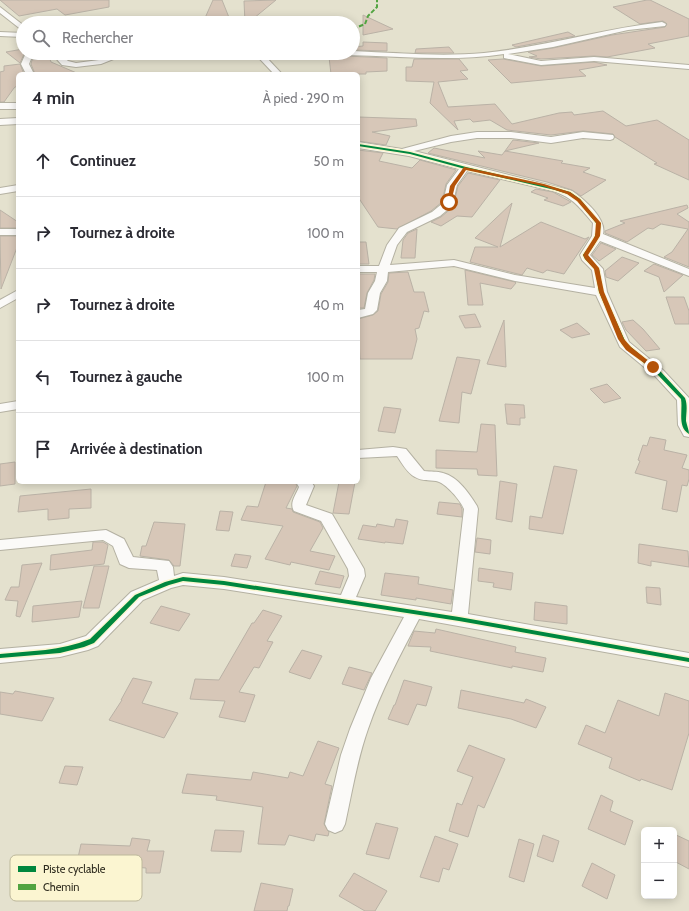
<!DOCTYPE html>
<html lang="fr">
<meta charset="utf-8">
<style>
:root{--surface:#fff;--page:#f2f2f3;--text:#2b2b33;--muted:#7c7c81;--line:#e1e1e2}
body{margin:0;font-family:Cabin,sans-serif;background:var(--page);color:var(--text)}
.controls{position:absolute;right:12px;bottom:12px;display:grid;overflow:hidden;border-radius:6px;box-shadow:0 2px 10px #0003}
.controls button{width:36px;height:36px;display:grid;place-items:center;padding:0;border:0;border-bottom:1px solid var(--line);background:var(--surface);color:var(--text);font:20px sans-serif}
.stop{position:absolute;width:12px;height:12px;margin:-9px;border:3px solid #b45309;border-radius:50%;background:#fff}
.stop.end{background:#b45309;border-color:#fff;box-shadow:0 1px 4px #0008}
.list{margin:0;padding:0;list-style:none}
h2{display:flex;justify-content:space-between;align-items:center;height:52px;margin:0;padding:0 16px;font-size:17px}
h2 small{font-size:13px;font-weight:400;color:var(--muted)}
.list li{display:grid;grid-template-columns:26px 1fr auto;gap:12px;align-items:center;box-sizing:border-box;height:72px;padding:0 16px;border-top:1px solid var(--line)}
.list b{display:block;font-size:15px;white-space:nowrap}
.list em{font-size:13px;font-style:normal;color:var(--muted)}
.icon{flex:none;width:22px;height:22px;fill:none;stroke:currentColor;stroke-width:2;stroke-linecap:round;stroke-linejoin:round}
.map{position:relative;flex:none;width:689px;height:911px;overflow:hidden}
.search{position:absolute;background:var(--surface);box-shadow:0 2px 10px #0003;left:16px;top:16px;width:344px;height:44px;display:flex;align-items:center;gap:10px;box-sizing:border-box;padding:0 14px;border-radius:22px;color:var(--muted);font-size:15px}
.panel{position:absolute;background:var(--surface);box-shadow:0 2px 10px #0003;left:16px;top:72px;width:344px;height:412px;border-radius:6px}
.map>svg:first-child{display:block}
.building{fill:#d7c7b8;stroke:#bab2a6}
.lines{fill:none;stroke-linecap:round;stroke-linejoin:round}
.street-casing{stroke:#b4b1a2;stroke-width:2}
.street{fill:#fbfaf8;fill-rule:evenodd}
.quiet{stroke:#52a441;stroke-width:2;stroke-dasharray:4.5 2;stroke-linecap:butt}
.cycleway-casing{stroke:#fbf5d1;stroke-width:3}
.cycleway{fill:#00873e;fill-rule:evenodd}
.route{fill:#b45309}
.key{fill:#fbf5d1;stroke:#bdb89b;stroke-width:1}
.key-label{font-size:11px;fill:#2d2a1d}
</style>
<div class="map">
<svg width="689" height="911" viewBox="0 0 689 911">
<rect width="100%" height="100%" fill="#e4e1ce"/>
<path class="building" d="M0 0H109V7L65 15 57 9 19 16Z
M213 0H222L230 20 205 18Z
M276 0 248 23H245L244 1Z
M647 0H650L689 19V36L648 44 655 48 607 57 594 56 541 59 529 57 537 56 528 52 553 48 612 35 665 27 667 24 663 21 640 24 613 7Z
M363 15 393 29 363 35Z
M568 32 575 36 516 47 512 45Z
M363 42 387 43V51L353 50V47L363 46Z
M449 47 454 53H415L416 49Z
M23 49V53H28L24 54 20 63 6 52Z
M346 56 387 58V71L366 72V74H331L329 57Z
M49 57 51 62 79 74H35L31 64 32 60Z
M414 59H459L468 70 460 71 468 79 438 82 448 107 495 104 512 124 559 113 572 112 574 115 603 111 626 126 657 120 689 140V180L654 164 657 163 615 137 613 134 583 131 551 135 507 130 490 120 473 122 470 119 454 121 458 130 430 103 434 82 406 81V67H412Z
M503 59 541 66 594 62 607 65 579 70 586 76 511 83 488 60Z
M20 64 24 74H18V85L14 88 4 102H0V72L4 71V66Z
M358 117 416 119 417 126 372 132 390 136 386 145 358 141Z
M513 140 539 143 505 151Z
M434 148 485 158 478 151 502 155 505 151 563 161 561 163 590 168 583 172 606 180 581 196 572 190 547 182 428 153Z
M358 150 383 153 379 161 412 168 420 160 456 170 446 184 442 202 431 211 397 229 378 227 358 197Z
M468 173 500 180 472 217 457 216 441 226 431 222 441 217 453 207 458 186Z
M536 189 553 192 571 202 563 206 544 200 548 198 531 192Z
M512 203 500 247 541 222 585 239 589 237 564 274 547 270 543 273 527 268 522 275 470 262 475 247H498L475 238Z
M687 205 688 208 677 214 689 222V267L664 257 672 252 688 229 661 224 653 229 648 228 627 242 605 233V231L625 223 620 221Z
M0 210 18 222V228H0Z
M417 229 415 258H401L403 240 408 233Z
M0 236H18V245L1 289Z
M358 242H366L369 264H358Z
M601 243 616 249 599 261 592 255Z
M622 257 639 263 618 281 606 277 605 271Z
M654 264 683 275 664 292 659 277 644 271Z
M465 270 515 282 516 283 511 289 480 283 483 305H468Z
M408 272 414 292H424L429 312 424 311 419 328 415 329 417 339 412 359H360L358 319 373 315 378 311 381 294 388 282 389 273Z
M358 274H375L374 280 367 293 364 308H358Z
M666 297H684L689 311V324H675Z
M475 314 481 327 465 328 459 316Z
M504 320 506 367 487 364Z
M633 320 643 329 660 349 646 351 626 330 622 322Z
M577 323 590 334 572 338 560 330Z
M457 357 480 360 471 394 462 392 459 423 439 421Z
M607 384 621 398 604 403 590 389Z
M505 404 524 405 525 418H520V425L507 424Z
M384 407 401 409 395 433 378 431Z
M481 424 495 425 497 476 478 475 477 469 436 468V450L477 452Z
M650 437 666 440 664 450 687 455 682 468 689 470V479L687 486 682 485 677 512 662 509 667 481 635 473 640 461 638 460 643 445 647 446Z
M15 462V484L0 486V464Z
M554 466 577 470 563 534 529 529 530 516 542 518Z
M500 481 517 484 512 522 496 519Z
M266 482H295L297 486 286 508 292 509 293 512 320 522 323 528 310 551 335 556 329 570 291 562 290 565 265 559 283 526 241 520 247 506 258 507Z
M339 482H355L349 514 333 513Z
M91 489V508L69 509V518L48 520V509L18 512 20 496Z
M439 502 460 504 462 509V517L437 514Z
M220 511 233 512 229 531 216 530Z
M396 519 408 521 403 544 385 542V543L358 539 363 525 376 527 377 524 394 527Z
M154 522 185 524 180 566H174L169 560 140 556 142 546H146Z
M477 538 491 540 490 554 475 552Z
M93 542H103L108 545 104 564 50 570 51 555 92 550Z
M639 544 688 551 689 567 651 561V566L638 563Z
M235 554 251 556 247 568 231 566Z
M42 563 20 617 16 616 18 601 5 600 11 587H19L22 565Z
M94 566H109L99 608H83Z
M479 568 513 573 511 590 493 587 494 583 478 581Z
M320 571 344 576 340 588 315 584Z
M385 573 419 577 418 584 453 590 451 604 416 598V600L381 595Z
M646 587 660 588 661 605 647 603Z
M82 601 79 617 32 622 33 606Z
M535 602 567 606V624L534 620Z
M161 606 190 614 179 631 150 623Z
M263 610 282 616 267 641 273 642 259 668 254 667 239 692 255 695 245 722 219 717 225 701 190 699 195 679 219 680 252 623H254Z
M436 629 516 647 515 652 546 658 543 672 512 666V668L430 651 431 647 408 646 414 631 435 633Z
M302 650 322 656 310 679 289 672Z
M349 667 372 673 364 690 342 684Z
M133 678 152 682 142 703 178 713 164 738 109 720 122 700H121Z
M404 680 432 687 426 706 417 704 408 725 388 719 394 705H395Z
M461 690 524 703 526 699 546 707 536 728 511 719 458 708Z
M15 691 54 698 42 721 0 714V692L13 694Z
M665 693 689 701V733L672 790 641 779 640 781 609 768 612 758 578 744 586 725 605 733 618 700 659 716Z
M318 741 339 748 325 784 332 786 324 824 329 832 328 836 316 834 314 841 289 835 285 845 258 844 263 807 216 800 217 796 182 793 187 774 251 780 253 772 288 778 290 772 303 776Z
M469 745 505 759 484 808 478 805 468 837 449 831 457 803 462 805 473 777 457 771Z
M65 766 83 767 77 785 59 783Z
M601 795 613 801 610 811 633 821 625 845 588 829Z
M376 823 398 828 389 859 366 854Z
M215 830 244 831 241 852 211 851Z
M674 834 689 841V869L674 861Z
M543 835 559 841 553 862 537 856Z
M435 836 458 844 449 870 443 868 439 882 420 877Z
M132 838 150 840 147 851H164L160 873H146V868L110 865 109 868 76 867 81 844 130 846Z
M519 839 534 844 524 882 509 877Z
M592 863 615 875 607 899 582 886Z
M354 873 387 891 375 911H365L339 896Z
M261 883 293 889 289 906H288L287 911H254Z"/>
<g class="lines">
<defs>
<path id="street" d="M0 7 23 25V31L0 13Z
M662 22 666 24 665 26 628 30 553 47 508 54 541 61 594 57 689 65V69L594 61 541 65 504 58V54C451 62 399 56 346 55 319 55 293 57 266 57L282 74H274L258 57 185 55 181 53H353V51C397 53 441 57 484 53 544 47 602 29 662 22Z
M0 32 23 33V37L0 36Z
M38 53H59L68 61 76 63 99 60 115 54 169 53 165 55 116 58 101 64 76 67 62 65 53 55 31 59 29 64 34 74H26L21 64 25 55Z
M0 103H18V109H0Z
M18 118V124L0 125V119Z
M477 132H511L551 137 583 132 613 135 614 137 613 139 610 140 583 138 551 143 511 138H477L451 142 414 151 572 191C584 199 607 219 603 234L689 269V276L600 241 590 255 603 269 607 292 629 342 663 370 689 398V437L684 436 678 425 677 400 655 376 620 347 596 295 515 281 454 266 388 272 387 281 380 293 377 310 373 314 358 318V310L365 309 368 293 375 281 377 272H358V266H379L387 245 399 228 432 212 443 203 447 185 459 169 409 156 358 148V142L402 149 451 136ZM467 171 553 191C574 198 580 208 593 223L592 236 580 255 582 260 592 270 595 288 515 275 454 260 390 265 397 245 407 232 440 216 452 206 457 185Z
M18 185V191L0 194V188Z
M0 229H18V235H0Z
M18 290V298L0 308V300Z
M18 401V409L0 412V404Z
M393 447 406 449 424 471C431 472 437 471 443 473 458 477 469 493 477 506L478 509 468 614 689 653V667L419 619C400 655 381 691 368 729 357 760 352 792 345 824L342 830 335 833 328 830 325 824 341 755 350 729 371 678 404 617 224 589 183 585 171 588 143 600 98 646 88 650 60 657 0 663V649L60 644 86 636 131 592 159 580 157 570 129 568 120 564 113 546 103 540 0 550V540L106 530 124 539 133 557 169 561 173 567 174 576 183 573 224 577 341 595 349 576 348 569 321 521 294 511C289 503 296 495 299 487L296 482 312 483 314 486 306 505 332 514 364 569 365 576 356 597 452 612 464 509C461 501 445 482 436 481 429 480 421 481 415 477 407 473 402 463 397 456L358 458V450Z"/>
</defs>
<use href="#street" class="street-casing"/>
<use href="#street" class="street"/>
<path class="quiet" d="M353 29 365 24 368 16 377 7V0"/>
<defs>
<path id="cycleway" d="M358 144 410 152 466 167 556 188 570 192 580 199 600 223C602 236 594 245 587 255L588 258 599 269 603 292 626 343 661 372 685 398C688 406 686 413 686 421 687 426 689 430 689 434 677 427 683 411 681 399L657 374 622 344 599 292 595 269 585 259 583 255C590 245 599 236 596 223L578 201 568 194 555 190 465 169 410 154 358 146Z
M183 577 224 581 459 617 689 658V662L459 621 224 585 183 581 169 585 139 597 94 643 84 647 60 653 0 658V654C30 651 61 651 90 639L135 595 165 582Z"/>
</defs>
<use href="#cycleway" class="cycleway-casing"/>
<use href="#cycleway" class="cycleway"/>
</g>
<path class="route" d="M464 167 544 184 570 192 580 199 601 223 600 236 588 255 599 268 604 292 624 339 631 347 655 366V368H651L626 350 618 339 599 292 594 269 585 259 583 255 595 236 596 223 577 201 567 194 543 186 466 170 455 186 451 202 447 203 450 186Z"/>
<rect x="10" y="855" width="132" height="46" rx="6" class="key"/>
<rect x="18" y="866" width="18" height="6" fill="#00873e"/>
<rect x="18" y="884" width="18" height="6" fill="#52a441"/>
<g class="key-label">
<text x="43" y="873">Piste cyclable</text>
<text x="43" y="891">Chemin</text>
</g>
</svg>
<div class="controls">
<button>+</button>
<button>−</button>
</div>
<div class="stop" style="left:449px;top:202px"></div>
<div class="stop end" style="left:653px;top:367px"></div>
<div class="search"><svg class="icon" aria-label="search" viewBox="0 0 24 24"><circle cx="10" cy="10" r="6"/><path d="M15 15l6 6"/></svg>Rechercher</div>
<section class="panel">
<h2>4 min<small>À pied · 290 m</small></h2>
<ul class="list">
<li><svg class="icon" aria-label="ahead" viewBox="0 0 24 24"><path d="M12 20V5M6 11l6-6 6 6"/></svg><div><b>Continuez</b></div><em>50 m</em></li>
<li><svg class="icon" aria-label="right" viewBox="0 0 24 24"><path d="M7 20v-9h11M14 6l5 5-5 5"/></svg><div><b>Tournez à droite</b></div><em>100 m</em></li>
<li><svg class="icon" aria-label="right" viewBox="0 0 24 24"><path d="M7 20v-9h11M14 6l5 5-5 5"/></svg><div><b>Tournez à droite</b></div><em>40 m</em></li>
<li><svg class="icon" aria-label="left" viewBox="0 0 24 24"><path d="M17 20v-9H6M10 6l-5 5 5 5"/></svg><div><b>Tournez à gauche</b></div><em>100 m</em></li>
<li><svg class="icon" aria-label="arrive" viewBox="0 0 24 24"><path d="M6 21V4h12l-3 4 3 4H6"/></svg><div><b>Arrivée à destination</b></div></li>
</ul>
</section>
</div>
